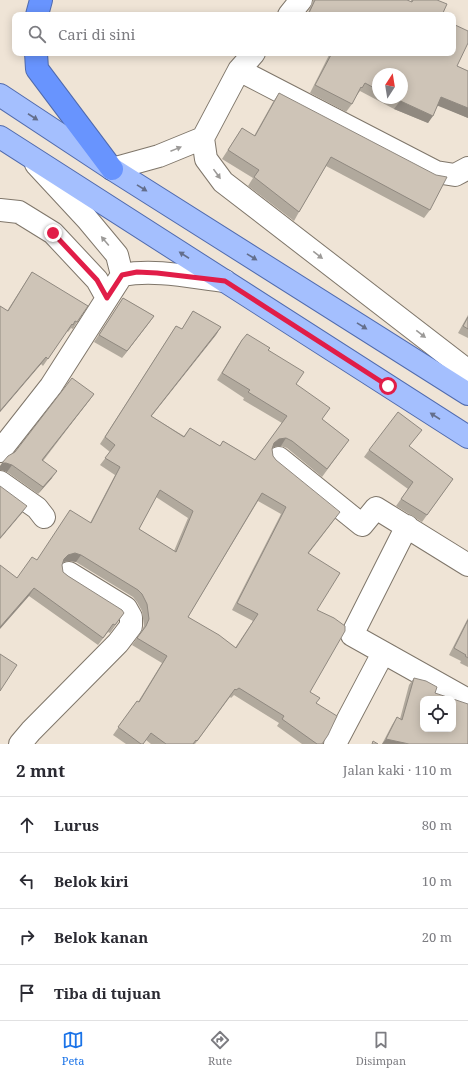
<!DOCTYPE html>
<html lang="id">
<meta charset="utf-8">
<style>
:root{--surface:#fff;--page:#f2f2f3;--text:#2b2b33;--muted:#7c7c81;--line:#e1e1e2;--accent:#1a73e8}
body{margin:0;font-family:"Noto Serif",serif;background:var(--page);color:var(--text)}
.controls{position:absolute;right:12px;bottom:12px;display:grid;overflow:hidden;border-radius:8px;box-shadow:0 2px 10px #0003}
.controls button{width:36px;height:36px;display:grid;place-items:center;padding:0;border:0;border-bottom:1px solid var(--line);background:var(--surface);color:var(--text);font:20px sans-serif}
.compass{position:absolute;left:372px;top:68px;width:36px;height:36px;border-radius:50%;background:var(--surface);box-shadow:0 2px 10px #0003;rotate:12deg}
.stop{position:absolute;width:12px;height:12px;margin:-9px;border:3px solid #e11d48;border-radius:50%;background:#fff}
.stop.end{background:#e11d48;border-color:#fff;box-shadow:0 1px 4px #0008}
.list{margin:0;padding:0;list-style:none}
h2{display:flex;justify-content:space-between;align-items:center;height:52px;margin:0;padding:0 16px;font-size:17px}
h2 small{font-size:13px;font-weight:400;color:var(--muted)}
.list li{display:grid;grid-template-columns:26px 1fr auto;gap:12px;align-items:center;box-sizing:border-box;height:56px;padding:0 16px;border-top:1px solid var(--line)}
.list b{display:block;font-size:15px;white-space:nowrap}
.list em{font-size:13px;font-style:normal;color:var(--muted)}
.icon{flex:none;width:22px;height:22px;fill:none;stroke:currentColor;stroke-width:2;stroke-linecap:round;stroke-linejoin:round}
.map{position:relative;flex:none;width:468px;height:744px;overflow:hidden}
.search{position:absolute;background:var(--surface);box-shadow:0 2px 10px #0003;left:12px;right:12px;top:12px;height:44px;display:flex;align-items:center;gap:10px;box-sizing:border-box;padding:0 14px;border-radius:8px;color:var(--muted);font-size:15px}
.sheet{height:276px;background:var(--surface)}
nav{display:flex;justify-content:space-around;align-items:center;box-sizing:border-box;height:56px;border-top:1px solid var(--line);background:var(--surface);font-size:11px;color:var(--muted)}
nav a{display:grid;justify-items:center;gap:2px}
nav .on{color:var(--accent)}
.map>svg:first-child{display:block}
.lines{fill:none;stroke-linecap:round;stroke-linejoin:round}
.minor-casing{stroke:#7f766a;stroke-width:24}
.major-casing{stroke:#506bae;stroke-width:24}
.highway-casing{stroke:#506bae;stroke-width:24}
.minor{stroke:#fff;stroke-width:22}
.major{stroke:#a4bffe;stroke-width:22}
.highway{stroke:#6894fe;stroke-width:22}
.wall{fill:#b1a99d;fill-rule:evenodd}
.shaded-wall{fill:#908980}
.building{fill:#cec4b7;stroke:#908980;fill-rule:evenodd}
.oneway{fill:#636e8c}
.oneway2{fill:#9c9a98}
.route{stroke:#e11d48;stroke-width:5}
</style>
<div class="map">
<svg width="468" height="744" viewBox="0 0 468 744">
<rect width="100%" height="100%" fill="#efe4d6"/>
<g class="lines">
<defs>
<path id="minor" d="M289 15 301 0
M254 53 239 70 203 138 206 159 223 182 468 371
M239 70 436 172 455 175 468 168
M112 169 159 156 203 138
M0 210 19 212 53 233 97 280 107 298
M122 275C155 269 191 277 225 281
M0 451 51 386 122 275 117 255 87 219 36 164
M279 458 362 525 376 508 468 565
M0 482 37 508 44 517
M407 526 352 635 468 700
M20 744 31 731 118 643 131 626V617L126 608 69 573
M335 744 383 653"/>
<path id="major" d="M0 95 112 169 468 394
M0 137 468 437"/>
<path id="highway" d="M37 15 41 0
M36 53 37 69 112 169"/>
</defs>
<use href="#minor" class="minor-casing"/>
<use href="#major" class="major-casing"/>
<use href="#highway" class="highway-casing"/>
<use href="#minor" class="minor"/>
<use href="#major" class="major"/>
<use href="#highway" class="highway"/>
</g>
<path class="wall" d="M313 0H407L411 2V0H437L442 15H307Z
M325 53H453L457 66 468 71V118L438 105 428 123 394 109 360 91 357 95H356L352 104 346 112 310 93 329 55ZM378 74 402 98H378Z
M279 93 430 210 424 218 326 166 299 212 294 221 248 186 253 178 222 159 242 128 254 136 273 102Z
M32 272 77 322 73 329 71 328 68 332 67 331 43 366 41 364 0 412V306L7 311Z
M123 298 154 316 122 358 94 342Z
M193 311 221 327 151 416 184 436 190 428 220 446 223 441 255 460 282 423 243 400 244 398 217 380 237 347 242 340 268 350 296 384 322 419 349 440 322 477 287 448 281 446 274 447 272 449 273 456 276 460 335 519 309 553 317 610 310 692 316 703 322 744H302L277 726 279 723 234 695 231 698 230 697 195 744H151L146 740 143 744H126L113 735 137 701 138 702 162 663 132 645 141 632 144 626 142 611 137 602 133 597 76 562 70 561 63 562 62 563V565L63 572 68 576 124 613 110 633 108 632 98 645 29 596 17 578 37 560 90 523 115 475 100 465 110 452 100 444 176 326 182 329ZM156 497 188 518 174 551 139 529ZM258 501 281 514 232 610 253 621 235 648 188 617Z
M468 315V338L458 333Z
M94 394 43 461 52 478 38 494 7 472 1 470H0V466Z
M409 447 453 479 422 522 396 506 408 489 364 457 369 450Z
M468 618V667L460 663 461 661 449 655Z
M414 678 435 693 468 744H382L392 725 397 717 400 719 409 685Z"/>
<path class="shaded-wall" d="M441 97 468 108V118L436 105Z
M400 101 433 116 428 123 394 109Z
M154 316 149 323 122 358 127 351Z
M221 327 216 335 146 423 151 416Z
M46 357 41 364 0 412V411Z
M94 394 89 401 37 467 42 460Z
M286 438 281 446 274 447 269 450 274 443 279 439Z
M2 463H6L12 465 7 472 1 470H0V466Z
M57 471 52 478 38 494 43 487Z
M27 506 22 513 0 539V538Z
M75 553 81 555 76 562 70 561 63 562 59 566 64 559 68 555Z
M34 588 29 596 0 629V627Z
M386 739 409 744H382Z"/>
<path class="building" d="M315 0H407L412 2 413 0H437L447 4 442 15H308Z
M453 24 468 31V43L457 66 468 71V108L441 97 433 116 394 98H402V74H378V90L365 83 362 88 361 87 352 104 315 85 332 53H453Z
M279 93 436 175 447 177 430 210 331 157 299 212 254 177 259 170 228 150 242 128 255 136Z
M32 272 88 306 77 322 75 321 73 325 72 324 48 359 46 357 0 411V306L8 311Z
M123 298 154 316 127 351 99 335Z
M193 311 221 327 151 416 184 437 190 428 220 446 223 441 255 460 287 416 248 392 250 390 222 373 242 340 247 334 270 348 268 350 304 372 296 384 330 408 322 419 349 440 327 469 292 441 286 438 279 439 274 443 272 449 273 456 276 460 340 512 308 553 340 573 317 610 334 618 345 626V631L310 692 320 698 316 703 337 716 328 735 322 744H317L282 719 284 716 239 688 236 690 235 689 197 741 196 740 193 744H166L151 733 143 744H141L118 727 137 701 139 702 167 656 137 638 146 626 149 619 147 604 142 594 138 590 81 555 75 553 68 555 64 559 62 565 63 572 68 576 122 610 124 613 115 625 113 624 103 638 34 588 0 627V565L17 578 32 557 37 560 70 510 91 523 120 467 105 458 115 445 105 437 176 326 182 329ZM160 490 193 511 176 552 139 529ZM262 493 286 507 237 603 258 614 236 648 219 635 188 617Z
M468 317V329L463 326Z
M72 378 94 394 42 460 57 471 43 487 12 465 6 463H2L8 456 15 452Z
M398 412 422 430 409 446 453 479 427 515 401 499 413 482 369 450Z
M0 486 27 506 0 538Z
M468 620V658L465 656 466 655 454 648Z
M0 654 17 665 0 691Z
M414 678 426 681 437 687 435 693 453 699H423V729H453V699L468 704V744H409L386 739 397 717 402 720Z
M373 741 378 744H372Z"/>
<defs><path id="oneway-solid" d="M-6-.8H1V-3.2L6.5 0L1 3.2V.8H-6Z"/></defs>
<g class="oneway">
<use href="#oneway-solid" transform="translate(33 117) rotate(33)"/>
<use href="#oneway-solid" transform="translate(142 188) rotate(32)"/>
<use href="#oneway-solid" transform="translate(184 255) rotate(-147)"/>
<use href="#oneway-solid" transform="translate(252 257) rotate(32)"/>
<use href="#oneway-solid" transform="translate(362 326) rotate(32)"/>
<use href="#oneway-solid" transform="translate(435 416) rotate(-147)"/>
</g>
<g class="oneway2">
<use href="#oneway-solid" transform="translate(176 149) rotate(-22)"/>
<use href="#oneway-solid" transform="translate(217 174) rotate(54)"/>
<use href="#oneway-solid" transform="translate(105 241) rotate(-130)"/>
<use href="#oneway-solid" transform="translate(318 255) rotate(38)"/>
<use href="#oneway-solid" transform="translate(421 334) rotate(38)"/>
</g>
<g class="lines">
<path class="route" d="M53 233 97 280 107 298 122 275 137 272 157 273 225 281 388 386"/>
</g>
</svg>
<div class="controls">
<button><svg class="icon" aria-label="locate" viewBox="0 0 24 24"><circle cx="12" cy="12" r="6"/><path d="M12 2v4M12 18v4M2 12h4M18 12h4"/></svg></button>
</div>
<svg class="compass" viewBox="-18 -18 36 36"><path d="M0-13l5 13h-10z" fill="#e53935"/><path d="M0 13l5-13h-10z" fill="#7c7c81"/></svg>
<div class="stop" style="left:388px;top:386px"></div>
<div class="stop end" style="left:53px;top:233px"></div>
<div class="search"><svg class="icon" aria-label="search" viewBox="0 0 24 24"><circle cx="10" cy="10" r="6"/><path d="M15 15l6 6"/></svg>Cari di sini</div>
</div>
<section class="sheet">
<h2>2 mnt<small>Jalan kaki · 110 m</small></h2>
<ul class="list">
<li><svg class="icon" aria-label="ahead" viewBox="0 0 24 24"><path d="M12 20V5M6 11l6-6 6 6"/></svg><div><b>Lurus</b></div><em>80 m</em></li>
<li><svg class="icon" aria-label="left" viewBox="0 0 24 24"><path d="M17 20v-9H6M10 6l-5 5 5 5"/></svg><div><b>Belok kiri</b></div><em>10 m</em></li>
<li><svg class="icon" aria-label="right" viewBox="0 0 24 24"><path d="M7 20v-9h11M14 6l5 5-5 5"/></svg><div><b>Belok kanan</b></div><em>20 m</em></li>
<li><svg class="icon" aria-label="arrive" viewBox="0 0 24 24"><path d="M6 21V4h12l-3 4 3 4H6"/></svg><div><b>Tiba di tujuan</b></div></li>
</ul>
</section>
<nav>
<a class="on"><svg class="icon" aria-label="map" viewBox="0 0 24 24"><path d="M3 6l6-2 6 2 6-2v14l-6 2-6-2-6 2zM9 4v14M15 6v14"/></svg>Peta</a>
<a><svg class="icon" aria-label="directions" viewBox="0 0 24 24"><path d="M12 3l9 9-9 9-9-9zM9 14v-3h6M13 9l2 2-2 2"/></svg>Rute</a>
<a><svg class="icon" aria-label="saved" viewBox="0 0 24 24"><path d="M7 4h10v16l-5-4-5 4z"/></svg>Disimpan</a>
</nav>
